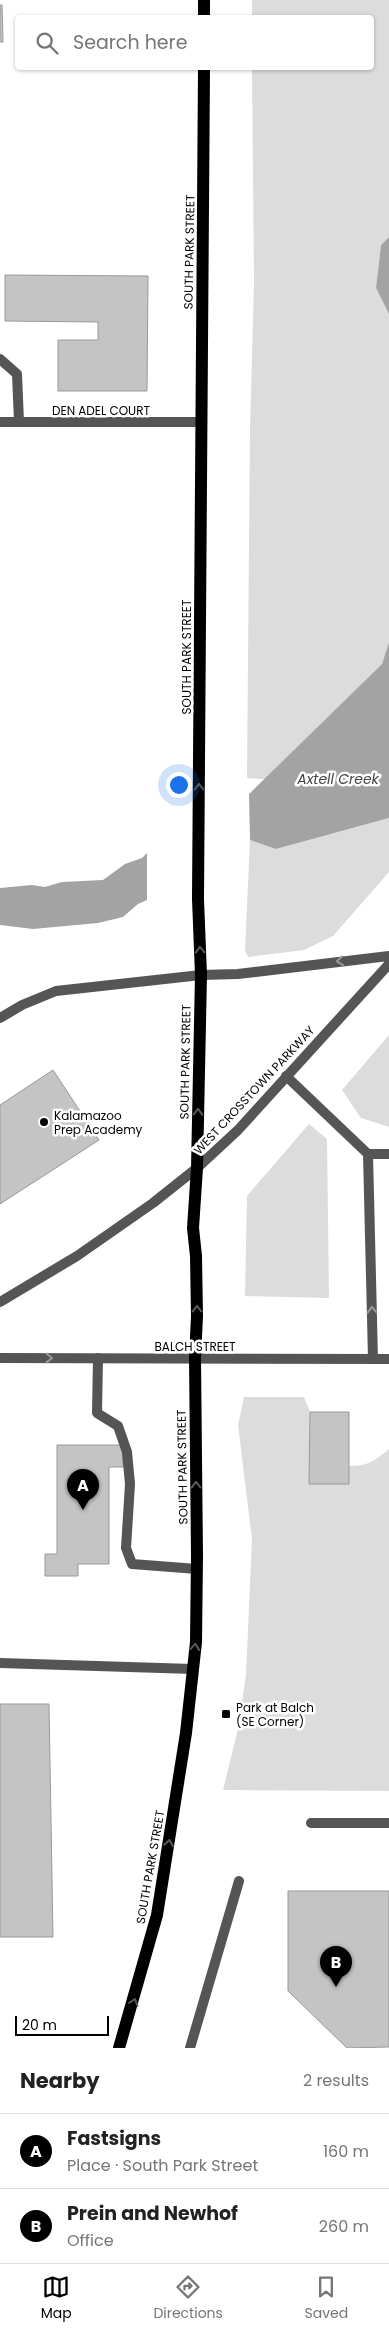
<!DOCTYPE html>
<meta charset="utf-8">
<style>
:root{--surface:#fff;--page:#f6f6f6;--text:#222;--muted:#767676;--line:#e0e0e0;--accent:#000}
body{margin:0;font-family:Poppins,sans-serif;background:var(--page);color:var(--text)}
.scale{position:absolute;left:15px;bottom:12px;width:94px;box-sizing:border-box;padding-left:5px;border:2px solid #000;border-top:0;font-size:14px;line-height:18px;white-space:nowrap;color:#000;-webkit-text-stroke:4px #fff;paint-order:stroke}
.you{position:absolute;left:178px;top:784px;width:18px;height:18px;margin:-12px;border:4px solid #fff;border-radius:50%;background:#1a73e8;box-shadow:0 0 0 8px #1a73e833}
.badge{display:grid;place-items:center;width:32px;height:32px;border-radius:50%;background:var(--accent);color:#fff;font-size:16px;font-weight:700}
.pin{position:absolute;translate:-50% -41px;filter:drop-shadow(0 1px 2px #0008)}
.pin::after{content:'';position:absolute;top:26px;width:18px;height:15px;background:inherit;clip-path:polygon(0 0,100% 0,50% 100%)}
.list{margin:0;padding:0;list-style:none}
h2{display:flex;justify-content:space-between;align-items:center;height:65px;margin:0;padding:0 20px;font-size:21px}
h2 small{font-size:16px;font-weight:400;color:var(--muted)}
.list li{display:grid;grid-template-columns:32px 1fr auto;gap:15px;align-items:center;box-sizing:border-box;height:75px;padding:0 20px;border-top:1px solid var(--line)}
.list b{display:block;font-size:19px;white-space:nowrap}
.list p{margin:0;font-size:16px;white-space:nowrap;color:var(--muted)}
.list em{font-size:16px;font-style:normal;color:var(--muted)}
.icon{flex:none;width:28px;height:28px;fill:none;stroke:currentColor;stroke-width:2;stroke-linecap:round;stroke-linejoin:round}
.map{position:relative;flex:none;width:389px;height:2048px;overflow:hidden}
.search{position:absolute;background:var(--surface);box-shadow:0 1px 4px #0004;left:15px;right:15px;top:15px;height:55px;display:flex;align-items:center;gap:12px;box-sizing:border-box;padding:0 18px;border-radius:5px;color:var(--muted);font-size:19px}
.sheet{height:215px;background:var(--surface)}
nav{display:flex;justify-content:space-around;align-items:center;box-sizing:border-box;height:70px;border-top:1px solid var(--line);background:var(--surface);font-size:14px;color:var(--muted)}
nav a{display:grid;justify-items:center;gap:2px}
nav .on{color:var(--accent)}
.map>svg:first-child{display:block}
.green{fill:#dcdcdc}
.water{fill:#a3a3a3}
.building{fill:#c4c4c4;stroke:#999}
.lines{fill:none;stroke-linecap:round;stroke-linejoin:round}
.service{stroke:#555;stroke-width:10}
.minor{stroke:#555;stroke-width:10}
.primary{stroke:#000;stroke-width:12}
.oneway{stroke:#595959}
.oneway2{stroke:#999}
.poi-dot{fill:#000;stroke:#fff;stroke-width:2}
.labels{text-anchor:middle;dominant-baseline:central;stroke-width:5;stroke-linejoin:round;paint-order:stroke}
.street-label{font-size:12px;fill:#000;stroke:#fff}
.poi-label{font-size:12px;fill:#000;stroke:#fff;text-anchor:start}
.water-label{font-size:14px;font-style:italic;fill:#444;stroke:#fff}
</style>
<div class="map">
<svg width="389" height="2048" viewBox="0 0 389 2048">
<rect width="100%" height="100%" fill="#fff"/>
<path class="green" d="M252 0H389V237L381 245 376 288 389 314V642L382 664 265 779 247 778 250 430 254 283 252 68H372V18L252 17Z
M389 818V872L333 936 304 950 248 957 245 950 250 840 276 849Z
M389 1035V1127L361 1118 342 1090Z
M309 1124 327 1139 329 1298 245 1296 247 1196Z
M244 1397H304L310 1412 309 1484H349V1466C366 1467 376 1460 389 1449V1791L223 1790 238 1729 246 1675 252 1539 238 1425Z"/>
<path class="water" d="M389 237V314L376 288 381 245Z
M389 642V818L276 849 250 840 249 794 382 664Z
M147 853V900L138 904 123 917 98 923 33 929 0 925V888L32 885 45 887 62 882 103 880 125 864 142 858Z"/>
<path class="building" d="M0 5H2L3 42H0Z
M5 275 148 276 147 391H58V340H98V322L5 321Z
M53 1070 99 1140 0 1204V1105Z
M310 1412H349V1484H309Z
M57 1445H123V1467H109V1564H78V1576H45V1554H57Z
M0 1704H49L53 1937H0Z
M288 1891H389V2047L347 2048 288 1991Z"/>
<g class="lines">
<path class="service" d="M0 359 17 374 19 422
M0 1018 22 1005 56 991 201 975
M286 1076 368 1154H389
M368 1154 373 1359
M98 1358 97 1413 118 1426 127 1452 130 1484 126 1548 132 1564 197 1569
M0 1663 193 1669
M190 2048 239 1881"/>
<path class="minor" d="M0 422H201
M201 975 238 974 389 956
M0 1302 77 1256 153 1203 197 1168 238 1130 389 964
M0 1358 389 1359
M311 1823H389"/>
<path class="primary" d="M204 0V18
M119 2048 157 1915 186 1733 196 1642 197 1556 195 1358 197 1316 196 1256 193 1228 197 1168 201 975 198 899 204 68"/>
</g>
<defs><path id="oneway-chevron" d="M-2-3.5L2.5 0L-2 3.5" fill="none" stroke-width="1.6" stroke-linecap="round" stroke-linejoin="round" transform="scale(1.25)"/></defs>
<g class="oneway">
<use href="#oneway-chevron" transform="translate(199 787) rotate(-90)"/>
<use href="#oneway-chevron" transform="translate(200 950) rotate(-92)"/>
<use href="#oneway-chevron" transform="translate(198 1112) rotate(-89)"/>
<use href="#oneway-chevron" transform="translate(197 1309) rotate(-90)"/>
<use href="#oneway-chevron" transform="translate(196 1485) rotate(-91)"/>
<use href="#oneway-chevron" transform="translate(195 1647) rotate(-85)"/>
<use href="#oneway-chevron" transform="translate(169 1843) rotate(-81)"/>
<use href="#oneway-chevron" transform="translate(134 2002) rotate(-72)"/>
</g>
<g class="oneway2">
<use href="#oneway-chevron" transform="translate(340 961) rotate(174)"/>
<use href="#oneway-chevron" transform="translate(372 1310) rotate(-92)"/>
<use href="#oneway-chevron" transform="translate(49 1358)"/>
</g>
<g class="poi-dot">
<circle cx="44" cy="1122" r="5"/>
<rect x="221" y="1709" width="10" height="10" rx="2.5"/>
</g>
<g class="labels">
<g class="street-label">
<text transform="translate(189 252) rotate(-89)">SOUTH PARK STREET</text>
<text x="101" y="410">DEN ADEL COURT</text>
<text transform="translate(186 657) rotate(-90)">SOUTH PARK STREET</text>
<text transform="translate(185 1062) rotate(-89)">SOUTH PARK STREET</text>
<text transform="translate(254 1090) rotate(-47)">WEST CROSSTOWN PARKWAY</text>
<text x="195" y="1346">BALCH STREET</text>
<text transform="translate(182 1467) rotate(-91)">SOUTH PARK STREET</text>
<text transform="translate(150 1867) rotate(-80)">SOUTH PARK STREET</text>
</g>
<g class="poi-label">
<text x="54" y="1115">Kalamazoo<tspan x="54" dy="14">Prep Academy</tspan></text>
<text x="236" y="1707">Park at Balch<tspan x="236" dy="14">(SE Corner)</tspan></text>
</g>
<g class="water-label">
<text x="338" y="779">Axtell Creek</text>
</g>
</g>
</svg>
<div class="scale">20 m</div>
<div class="you"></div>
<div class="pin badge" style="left:83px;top:1510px">A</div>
<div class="pin badge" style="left:336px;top:1987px">B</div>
<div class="search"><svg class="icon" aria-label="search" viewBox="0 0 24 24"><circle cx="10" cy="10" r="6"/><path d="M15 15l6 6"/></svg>Search here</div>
</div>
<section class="sheet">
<h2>Nearby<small>2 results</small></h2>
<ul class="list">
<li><span class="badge">A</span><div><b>Fastsigns</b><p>Place · South Park Street</p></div><em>160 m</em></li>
<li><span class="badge">B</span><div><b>Prein and Newhof</b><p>Office</p></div><em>260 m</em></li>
</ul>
</section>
<nav>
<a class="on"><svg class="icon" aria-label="map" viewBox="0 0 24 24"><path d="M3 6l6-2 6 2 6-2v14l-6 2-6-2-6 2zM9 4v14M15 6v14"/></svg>Map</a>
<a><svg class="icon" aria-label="directions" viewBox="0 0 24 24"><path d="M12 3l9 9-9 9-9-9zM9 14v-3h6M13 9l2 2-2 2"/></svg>Directions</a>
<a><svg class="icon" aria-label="saved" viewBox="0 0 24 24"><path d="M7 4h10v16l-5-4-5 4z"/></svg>Saved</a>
</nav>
